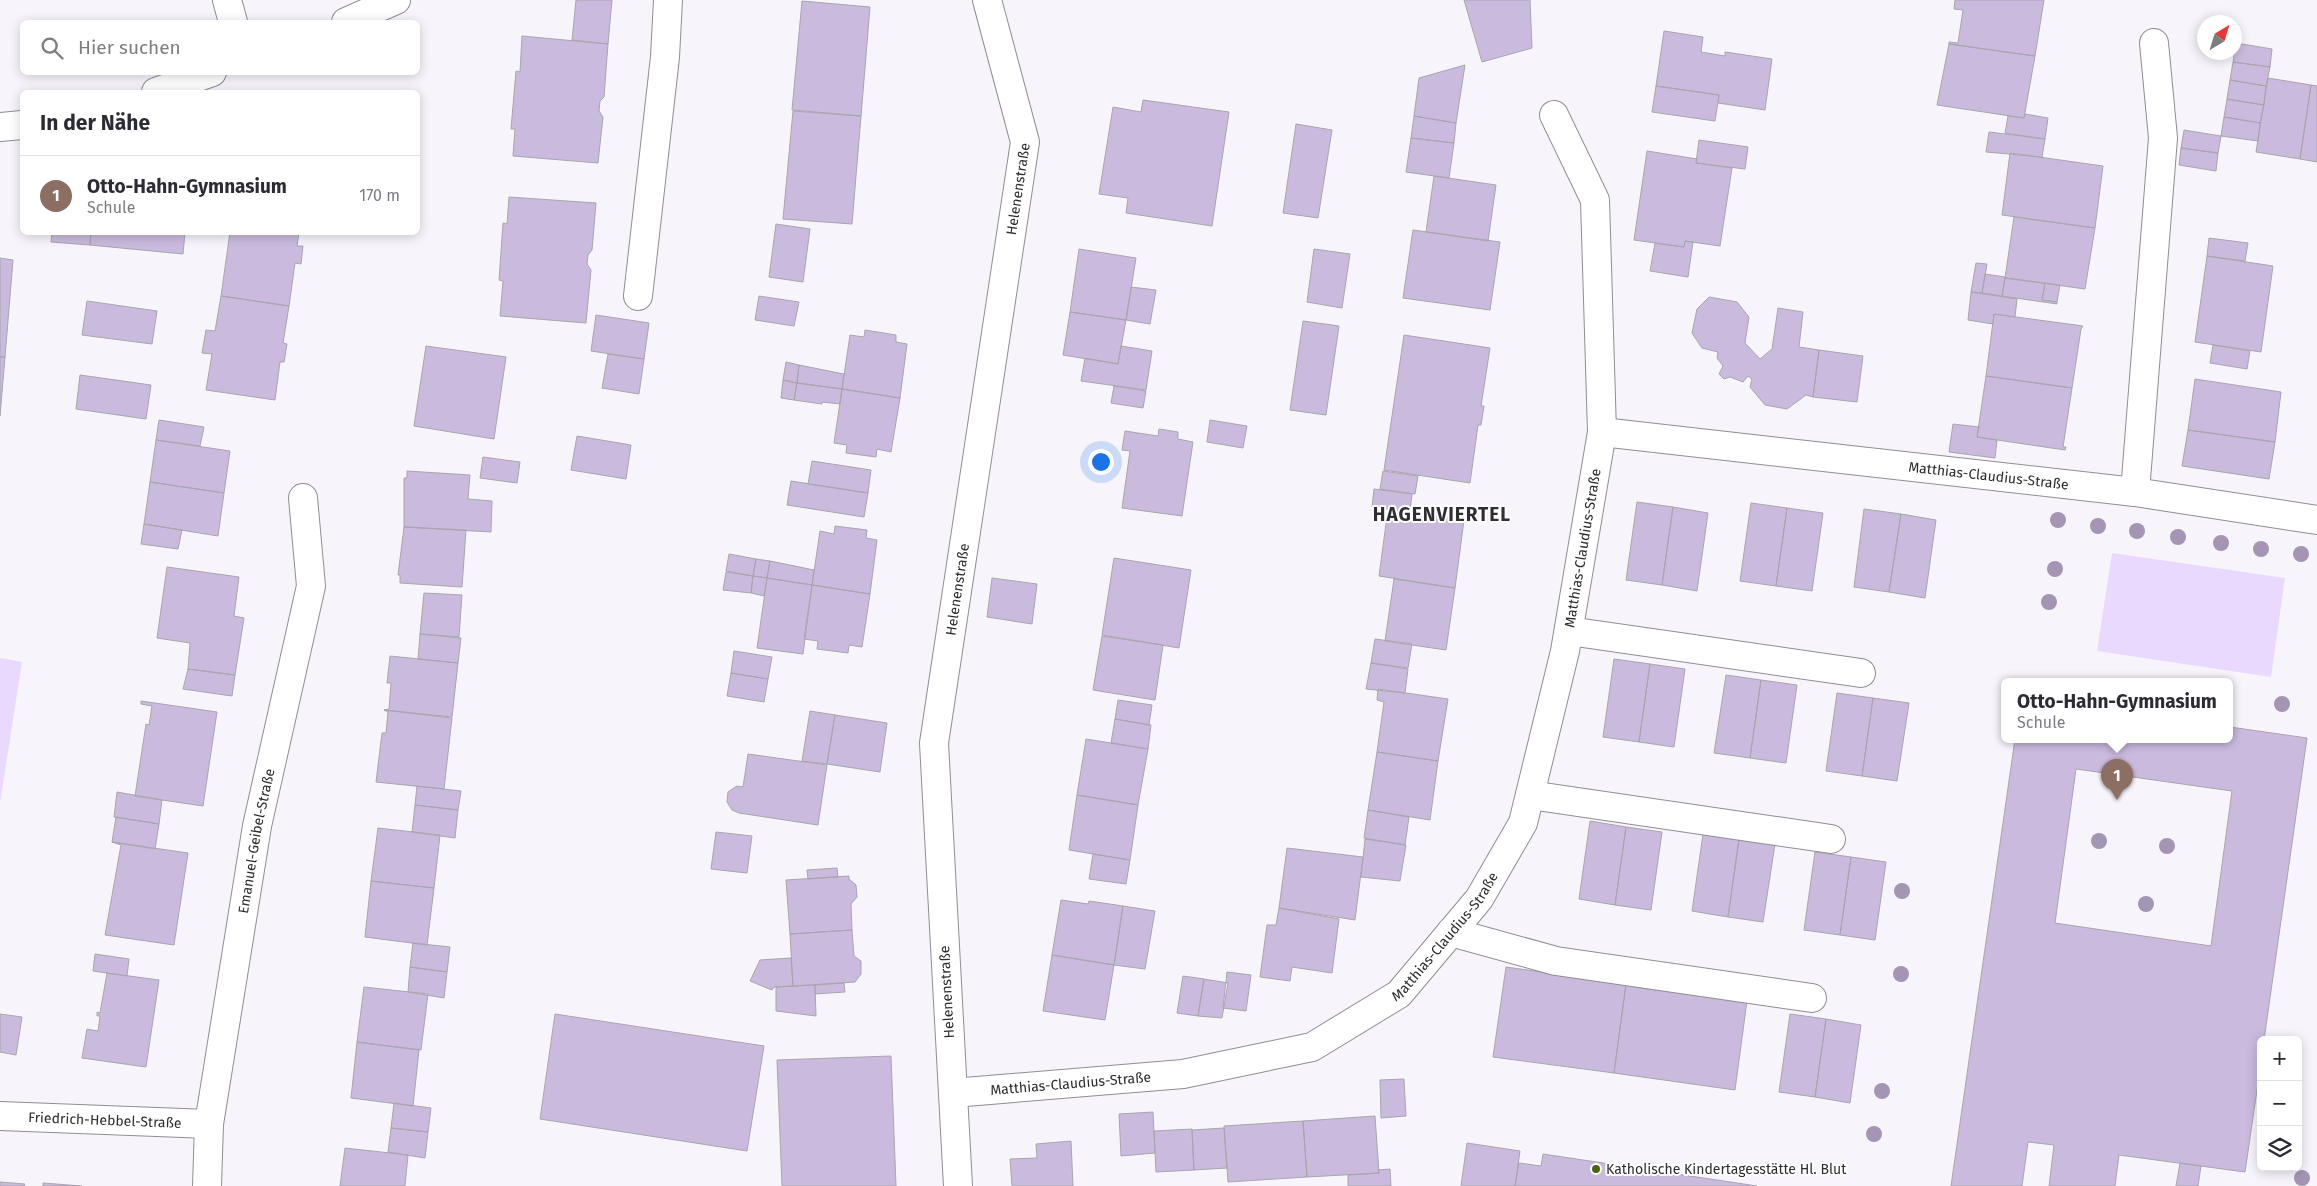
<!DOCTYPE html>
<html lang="de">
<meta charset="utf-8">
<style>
:root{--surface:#fff;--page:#f7f7f7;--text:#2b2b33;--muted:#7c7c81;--line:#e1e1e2;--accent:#4a6312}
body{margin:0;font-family:"Fira Sans",sans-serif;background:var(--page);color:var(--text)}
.controls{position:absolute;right:15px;bottom:15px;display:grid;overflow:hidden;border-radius:8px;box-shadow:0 2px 12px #0003}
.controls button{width:45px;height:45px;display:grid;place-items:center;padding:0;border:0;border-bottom:1px solid var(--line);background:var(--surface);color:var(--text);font:25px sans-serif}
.compass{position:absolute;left:2197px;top:15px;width:45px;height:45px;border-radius:50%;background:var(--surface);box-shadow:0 2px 12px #0003;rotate:38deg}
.you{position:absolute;left:1100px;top:461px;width:18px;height:18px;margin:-12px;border:4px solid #fff;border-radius:50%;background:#1a73e8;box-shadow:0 0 0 8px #1a73e833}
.badge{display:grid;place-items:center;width:32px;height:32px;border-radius:50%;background:var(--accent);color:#fff;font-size:16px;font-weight:700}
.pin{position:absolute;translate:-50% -41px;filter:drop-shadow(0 1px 2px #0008)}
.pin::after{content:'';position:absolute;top:26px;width:18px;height:15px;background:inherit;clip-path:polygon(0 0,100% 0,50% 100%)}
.popup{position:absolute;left:2001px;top:678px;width:232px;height:65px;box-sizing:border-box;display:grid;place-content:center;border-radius:8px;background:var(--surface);filter:drop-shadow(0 1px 4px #0005);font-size:16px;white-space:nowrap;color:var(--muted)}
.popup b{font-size:19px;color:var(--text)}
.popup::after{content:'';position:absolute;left:50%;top:100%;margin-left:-10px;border:10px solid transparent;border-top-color:var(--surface)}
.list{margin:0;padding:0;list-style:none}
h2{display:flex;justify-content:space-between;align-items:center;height:65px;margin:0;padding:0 20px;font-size:21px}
h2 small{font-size:16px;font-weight:400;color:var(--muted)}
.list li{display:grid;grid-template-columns:32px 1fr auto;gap:15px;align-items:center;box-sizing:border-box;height:80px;padding:0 20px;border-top:1px solid var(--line)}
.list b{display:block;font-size:19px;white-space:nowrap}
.list p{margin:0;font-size:16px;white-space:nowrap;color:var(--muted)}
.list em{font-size:16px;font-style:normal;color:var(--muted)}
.icon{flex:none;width:28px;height:28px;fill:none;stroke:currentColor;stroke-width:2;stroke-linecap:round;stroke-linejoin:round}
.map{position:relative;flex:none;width:2317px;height:1186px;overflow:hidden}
.search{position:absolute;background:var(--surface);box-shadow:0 2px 12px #0003;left:20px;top:20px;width:400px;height:55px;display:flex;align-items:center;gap:12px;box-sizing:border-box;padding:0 18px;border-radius:8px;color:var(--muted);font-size:19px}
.panel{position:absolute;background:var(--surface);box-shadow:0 2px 12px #0003;left:20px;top:90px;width:400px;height:145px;border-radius:8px}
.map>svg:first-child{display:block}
.green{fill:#ead9fe}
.building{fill:#cabade;stroke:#a9a5ad;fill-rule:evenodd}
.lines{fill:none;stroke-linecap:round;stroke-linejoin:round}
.minor-casing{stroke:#908d94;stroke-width:30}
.minor{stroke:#fff;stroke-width:28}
.tree{fill:#a495b4}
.poi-dot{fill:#4a6312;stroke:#fff;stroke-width:2}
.labels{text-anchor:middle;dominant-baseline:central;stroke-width:4;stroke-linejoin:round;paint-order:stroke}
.street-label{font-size:14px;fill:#2b2a2d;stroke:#fff}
.poi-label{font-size:14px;fill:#2b2a2d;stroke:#fff;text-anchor:start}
.district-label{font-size:19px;font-weight:bold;letter-spacing:1px;fill:#302e34;stroke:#fff}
</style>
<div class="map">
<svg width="2317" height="1186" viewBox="0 0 2317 1186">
<rect width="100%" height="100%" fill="#f7f4fc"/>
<path class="green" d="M2112 553 2285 578 2271 677 2097 651Z
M0 658 22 662 0 803Z"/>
<path class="building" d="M576 0H612L608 44 572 40Z
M1464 0H1530L1532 48 1482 62Z
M1955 0H2044L2035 56 1949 44V42L1958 43 1963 10 1954 9Z
M802 1 870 7 861 116 792 110Z
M1664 31 1703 37 1701 52 1725 56V52L1772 59 1765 110 1718 103 1719 95 1656 86Z
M522 36 608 44 604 97 600 101 599 111 603 117 598 163 513 156 515 129H511L516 71 520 72Z
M2236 43 2272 49 2270 67 2233 62Z
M1949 44 2035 56 2024 118 1937 105Z
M2233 62 2270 67 2266 86 2230 80Z
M1465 65 1456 123 1414 116 1419 78Z
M2268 78 2311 85 2300 159 2256 152Z
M2230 80 2266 86 2264 105 2227 99Z
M2311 85 2317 86V162L2300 159Z
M1656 86 1719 95 1715 121 1652 112Z
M2227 99 2264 105 2260 123 2224 117Z
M1143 100 1229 112 1212 226 1126 213 1128 198 1099 194 1113 107 1141 112Z
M793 111 861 116 852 224 783 219Z
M2025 114 2048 118 2045 139 2005 133 2008 116 2024 118Z
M1414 116 1456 123 1454 143 1411 138Z
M2224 117 2260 123 2258 141 2221 136Z
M1296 124 1332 130 1318 218 1283 213Z
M2184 130 2221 136 2218 153 2181 148Z
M1989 132 2045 139 2042 157 1986 152Z
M1411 138 1454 143 1449 178 1406 172Z
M1699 140 1748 147 1745 169 1696 163Z
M2181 148 2218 153 2216 171 2179 165Z
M1647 151 1697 159 1696 163 1732 168 1720 246 1685 241 1684 247 1634 240Z
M2010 153 2103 166 2095 228 2002 215Z
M1434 176 1496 185 1488 241 1426 232Z
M509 197 596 203 592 250 588 255 587 264 591 270 586 323 500 316 503 281 499 280 503 223 507 224Z
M2014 217 2095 228 2085 289 2005 278Z
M776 224 810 229 803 282 769 277Z
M1413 230 1500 242 1490 310 1403 298Z
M52 232H91L90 245 51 242Z
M91 232H185L183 254 90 245Z
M230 232H299L297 246H303L301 264 295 263 289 306 221 296Z
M2209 238 2248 243 2245 261 2207 256Z
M1685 241 1693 242 1688 277 1650 271 1655 243 1684 247Z
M1079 249 1136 258 1126 320 1070 312Z
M1314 249 1350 254 1342 308 1307 302Z
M2207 256 2273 266 2261 352 2195 342Z
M0 258 13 260 5 357H0Z
M1976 263 1987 264 1982 293 1971 292Z
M1985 274 2005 277 2002 296 1982 293Z
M2005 278 2045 283 2042 300 2057 302V304L2002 296Z
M2045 283 2060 285 2057 302 2042 300Z
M1131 287 1156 290 1150 324 1126 320Z
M1971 292 2017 299 2015 317 1994 314 1993 324 1968 320Z
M221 296 289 306 283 343 287 344 284 362H280L275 400 206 390 212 354 202 353 206 330 215 331Z
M759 296 799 302 794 326 755 320Z
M1709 297 1737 302 1749 317 1745 343 1760 359 1772 349 1778 308 1803 312 1799 347 1819 350 1813 397 1806 395 1787 409 1765 405 1750 387 1752 379 1748 376 1743 382 1730 377 1724 379 1719 374 1723 366 1717 358 1718 352 1702 348 1692 333 1697 309Z
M87 301 157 311 152 344 82 335Z
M1070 312 1126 320 1118 364 1063 355Z
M1994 314 2083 326 2081 329 2072 388 1986 376Z
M596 315 649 323 644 359 591 351Z
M1303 321 1339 326 1326 415 1290 410Z
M865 330 896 335V342L907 344 900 398 842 389 850 335 864 337Z
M1404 335 1490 348 1481 406H1484L1481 425H1478L1470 483 1384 470Z
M2213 345 2250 351 2247 369 2210 363Z
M426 346 506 357 494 439 414 426Z
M1121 346 1152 351 1146 390 1081 381 1085 358 1118 364Z
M1819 350 1863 356 1857 402 1813 397Z
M608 354 644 359 639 394 602 388Z
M0 357H5L0 416Z
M786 362 799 365 797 383 783 380Z
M799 365 844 374 842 389 797 383Z
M80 375 151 385 146 419 76 409Z
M1986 376 2072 388 2063 447H2066L2065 450 1977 437Z
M2195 379 2281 392 2275 442 2188 430Z
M783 380 797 383 794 400 781 398Z
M797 383 842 389 840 404 822 402V404L794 400Z
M1114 386 1146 391 1143 408 1111 403Z
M842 389 900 398 891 452 877 449 876 457 846 453 847 445 834 443Z
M159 420 204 427 200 446 156 440Z
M1210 420 1247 426 1243 448 1207 442Z
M1953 424 1979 427 1977 437 1997 440 1995 458 1949 452Z
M1159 429 1178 432V439L1193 442 1182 516 1122 508 1130 451 1122 450 1125 431 1158 436Z
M2188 430 2275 442 2269 479 2182 466Z
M577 436 631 445 626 479 571 470Z
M156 440 230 451 224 493 150 482Z
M483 457 520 462 517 483 480 478Z
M812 461 871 470 868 493 808 484Z
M407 471 470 475 468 499 492 501 491 532 404 527V478H407Z
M1383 471 1418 476 1415 494 1380 489Z
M791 481 868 493 864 517 787 505Z
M150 482 224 493 218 536 144 524Z
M1374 489 1412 494 1410 512 1372 507Z
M1637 502 1673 507 1662 585 1626 580Z
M1751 503 1787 508 1776 586 1740 581Z
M1673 507 1708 513 1697 591 1662 585Z
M1787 508 1823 513 1812 591 1776 586Z
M1388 509 1464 520 1455 588 1379 576Z
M1864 509 1901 514 1889 592 1854 587Z
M1901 514 1936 520 1925 598 1889 592Z
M144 524 182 530 178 549 141 544Z
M835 526 867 530 866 538 877 540 870 594 812 585 820 531 834 534Z
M404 527 466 530 462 587 400 583V575H398Z
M729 554 756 559 753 576 726 571Z
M1114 558 1191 570 1179 648 1102 635Z
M756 559 770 561 767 578 753 576Z
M770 561 814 570 812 585 767 578Z
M167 567 239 577 234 616 244 618 235 675 188 669 190 643 157 638Z
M726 572 753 576 751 593 723 590Z
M753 576 767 578 764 596 751 593Z
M767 578 812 585 803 654 757 648Z
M992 578 1037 584 1032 624 987 617Z
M1394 579 1455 588 1446 650 1385 641Z
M812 585 870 594 862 647 849 645 848 653 817 649 818 641 804 639Z
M424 593 462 595 459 637 420 634Z
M420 634 461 638 458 663 418 659Z
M1102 636 1163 645 1155 700 1093 690Z
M1375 639 1412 644 1408 668 1371 663Z
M734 651 772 657 768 679 731 673Z
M390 656 458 663 452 717 384 710 389 709 391 683H387Z
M1614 659 1650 664 1639 742 1603 737Z
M1371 663 1408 669 1405 693 1366 689Z
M1650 664 1685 669 1674 747 1639 742Z
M188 669 235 675 232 696 183 689Z
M731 673 768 679 764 702 727 696Z
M1726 675 1761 680 1750 758 1714 753Z
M1761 680 1797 685 1786 763 1750 758Z
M1378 689 1448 699 1438 761 1377 752 1384 702 1377 700Z
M1837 693 1873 698 1862 776 1826 771Z
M1873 698 1909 703 1897 781 1862 776Z
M1118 700 1152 705 1149 725 1115 719Z
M141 701 217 712 203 806 135 796 146 724 149 725 152 706 141 704Z
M384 710 452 718 444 789 376 782 382 733H386L388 712Z
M810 711 835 715 827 764 802 761Z
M835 715 887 723 880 772 827 764Z
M1115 719 1151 725 1148 749 1111 743Z
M2230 727 2307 738 2264 1040H2261V1063L2245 1172 2119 1155 2115 1186H2049L2054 1145 2028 1142 2022 1186H1951L2015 739H2230ZM2076 769 2232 791 2211 946 2055 923Z
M1086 739 1148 749 1138 805 1077 795Z
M1377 752 1438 761 1430 820 1368 810Z
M748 754 827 765 818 825 739 813 732 810 727 802 728 792 737 786 743 787Z
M417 786 461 791 458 810 415 805Z
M117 792 162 800 159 824 114 817Z
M1077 795 1138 805 1130 860 1069 850Z
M415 805 458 810 455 838 412 832Z
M1368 810 1409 817 1405 845 1364 838Z
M116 817 159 824 155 849 112 842Z
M1590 821 1626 827 1615 905 1579 899Z
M1626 827 1662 832 1651 910 1615 905Z
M378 828 440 835 434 888 371 881Z
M716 832 752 836 747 873 711 869Z
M1703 834 1739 839 1728 917 1692 911Z
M1365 839 1406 845 1400 881 1361 877Z
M1739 839 1775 844 1763 922 1728 917Z
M112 842 188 853 174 945 105 935 121 845Z
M1287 848 1363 857 1355 920 1279 908Z
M1815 852 1851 857 1840 935 1804 930Z
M1093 854 1130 860 1126 884 1089 879Z
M1851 857 1886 862 1875 940 1840 935Z
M837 868 838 877 808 879 807 870Z
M849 876V879L856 885 857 897 851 904 852 930 790 934 786 880Z
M371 881 434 888 427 945 365 937Z
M1061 900 1088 904 1089 901 1123 906 1114 965 1052 955Z
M1123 906 1155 911 1145 969 1114 965Z
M1279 908 1339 919 1332 973 1292 967 1290 981 1260 977 1267 925H1276Z
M852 930 854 956 861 961V974L855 982 793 986 790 934Z
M413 943 450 947 447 972 410 967Z
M95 954 129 959 127 976 93 971Z
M1052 955 1114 965 1105 1020 1043 1011Z
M791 958 793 986 774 987 772 990 750 981 760 960Z
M410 967 447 972 444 998 408 992Z
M1506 967 1626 984 1614 1073 1493 1057Z
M1227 972 1251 975 1246 1011 1223 1008Z
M107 973 159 980 146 1067 82 1058 87 1029 98 1031 100 1016H97V1012L100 1013Z
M1183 976 1204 979 1198 1016 1177 1013Z
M1204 979 1228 983 1222 1018 1198 1016Z
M844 983 845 992 815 994V985Z
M1626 984 1747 1001 1735 1090 1614 1073Z
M815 985 816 1016 776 1011V987Z
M364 987 428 994 421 1050 357 1042Z
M0 1014 22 1017 16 1055 0 1052Z
M555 1014 764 1046 747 1151 540 1119Z
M1790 1014 1826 1019 1815 1097 1779 1092Z
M1826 1019 1861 1025 1850 1103 1815 1097Z
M357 1042 419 1050 413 1106 351 1098Z
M891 1056 896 1186H782L777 1060Z
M1404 1079 1406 1116 1381 1118 1380 1080Z
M394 1103 431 1108 428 1132 391 1128Z
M1153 1112 1155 1153 1121 1156 1119 1114Z
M1375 1116 1379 1173 1307 1177 1303 1121Z
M1303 1121 1307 1177 1228 1182 1224 1126Z
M391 1128 428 1132 425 1158 388 1152Z
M1224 1128 1227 1168 1194 1170 1192 1130Z
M1192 1129 1194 1170 1156 1172 1154 1131Z
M1071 1141 1073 1186H1012L1010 1159 1037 1158 1036 1144Z
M1467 1143 1520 1151 1515 1186H1461Z
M345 1148 408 1155 405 1186H340Z
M1543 1154 1757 1186H1515L1519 1163 1541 1166Z
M2180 1163 2201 1166 2198 1186H2176Z
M1390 1169 1391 1186H1348V1175L1379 1173 1378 1170Z
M0 1182 25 1184 24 1186H0Z
M43 1183 82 1186H43Z"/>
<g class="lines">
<defs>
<g id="minor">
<path d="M227 0 233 22"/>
<path d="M346 22 396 0"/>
<path d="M156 92 212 72"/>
<path d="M0 127 22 125"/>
<path d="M638 296 665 57 668 0"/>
<path id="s1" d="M1602 432 2135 492 2317 520"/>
<path d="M2135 492 2163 138 2154 43"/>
<path d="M1569 631 1861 673"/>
<path d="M1530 795 1831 839"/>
<path d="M1451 932 1556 961 1812 998"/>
<path id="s2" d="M953 1093 1183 1074 1312 1047 1399 994 1479 899 1523 823 1565 651 1602 432 1595 200 1554 115"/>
<path id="s3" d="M0 1116 209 1124"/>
<path id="s4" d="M207 1186 209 1124 257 826 311 586 303 498"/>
<path id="s5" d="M958 1186 934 743 1025 142 987 0"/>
</g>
</defs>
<use href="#minor" class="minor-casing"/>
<use href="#minor" class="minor"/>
</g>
<g class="tree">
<circle cx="2058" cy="520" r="8"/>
<circle cx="2098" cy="526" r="8"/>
<circle cx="2137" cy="531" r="8"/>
<circle cx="2178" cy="537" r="8"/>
<circle cx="2221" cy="543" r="8"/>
<circle cx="2261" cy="549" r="8"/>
<circle cx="2301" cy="554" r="8"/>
<circle cx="2055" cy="569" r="8"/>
<circle cx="2049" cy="602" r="8"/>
<circle cx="2282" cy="704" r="8"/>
<circle cx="2099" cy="841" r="8"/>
<circle cx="2167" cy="846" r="8"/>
<circle cx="1902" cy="891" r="8"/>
<circle cx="2146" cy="904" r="8"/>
<circle cx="1901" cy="974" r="8"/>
<circle cx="1882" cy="1091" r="8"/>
<circle cx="1874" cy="1134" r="8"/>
<circle cx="2302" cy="1178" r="8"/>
</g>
<circle class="poi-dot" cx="1596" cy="1169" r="5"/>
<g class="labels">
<g class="street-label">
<text stroke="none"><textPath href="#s5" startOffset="1004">Helenenstraße</textPath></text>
<text stroke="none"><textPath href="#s1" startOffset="389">Matthias-Claudius-Straße</textPath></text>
<text stroke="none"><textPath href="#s2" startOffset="958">Matthias-Claudius-Straße</textPath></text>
<text stroke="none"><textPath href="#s5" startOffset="599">Helenenstraße</textPath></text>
<text stroke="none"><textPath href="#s4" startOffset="349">Emanuel-Geibel-Straße</textPath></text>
<text stroke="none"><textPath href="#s2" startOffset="538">Matthias-Claudius-Straße</textPath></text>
<text transform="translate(947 992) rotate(-93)">Helenenstraße</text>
<text stroke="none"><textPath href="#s2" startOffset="118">Matthias-Claudius-Straße</textPath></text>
<text stroke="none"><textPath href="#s3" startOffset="105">Friedrich-Hebbel-Straße</textPath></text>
</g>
<g class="poi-label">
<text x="1606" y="1169">Katholische Kindertagesstätte Hl. Blut</text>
</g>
<g class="district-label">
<text x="1442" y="514">HAGENVIERTEL</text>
</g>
</g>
</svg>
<div class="controls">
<button>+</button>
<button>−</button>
<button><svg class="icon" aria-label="layers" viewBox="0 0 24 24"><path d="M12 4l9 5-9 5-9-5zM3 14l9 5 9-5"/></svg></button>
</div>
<svg class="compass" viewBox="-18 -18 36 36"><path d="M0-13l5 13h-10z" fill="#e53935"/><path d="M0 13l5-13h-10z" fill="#7c7c81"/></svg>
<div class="you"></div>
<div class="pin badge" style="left:2117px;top:800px;background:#8d6e63">1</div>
<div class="popup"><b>Otto-Hahn-Gymnasium</b>Schule</div>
<div class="search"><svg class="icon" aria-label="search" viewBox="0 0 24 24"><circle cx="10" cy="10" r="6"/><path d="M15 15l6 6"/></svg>Hier suchen</div>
<section class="panel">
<h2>In der Nähe<small></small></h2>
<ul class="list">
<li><span class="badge" style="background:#8d6e63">1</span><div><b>Otto-Hahn-Gymnasium</b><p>Schule</p></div><em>170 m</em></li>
</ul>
</section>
</div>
